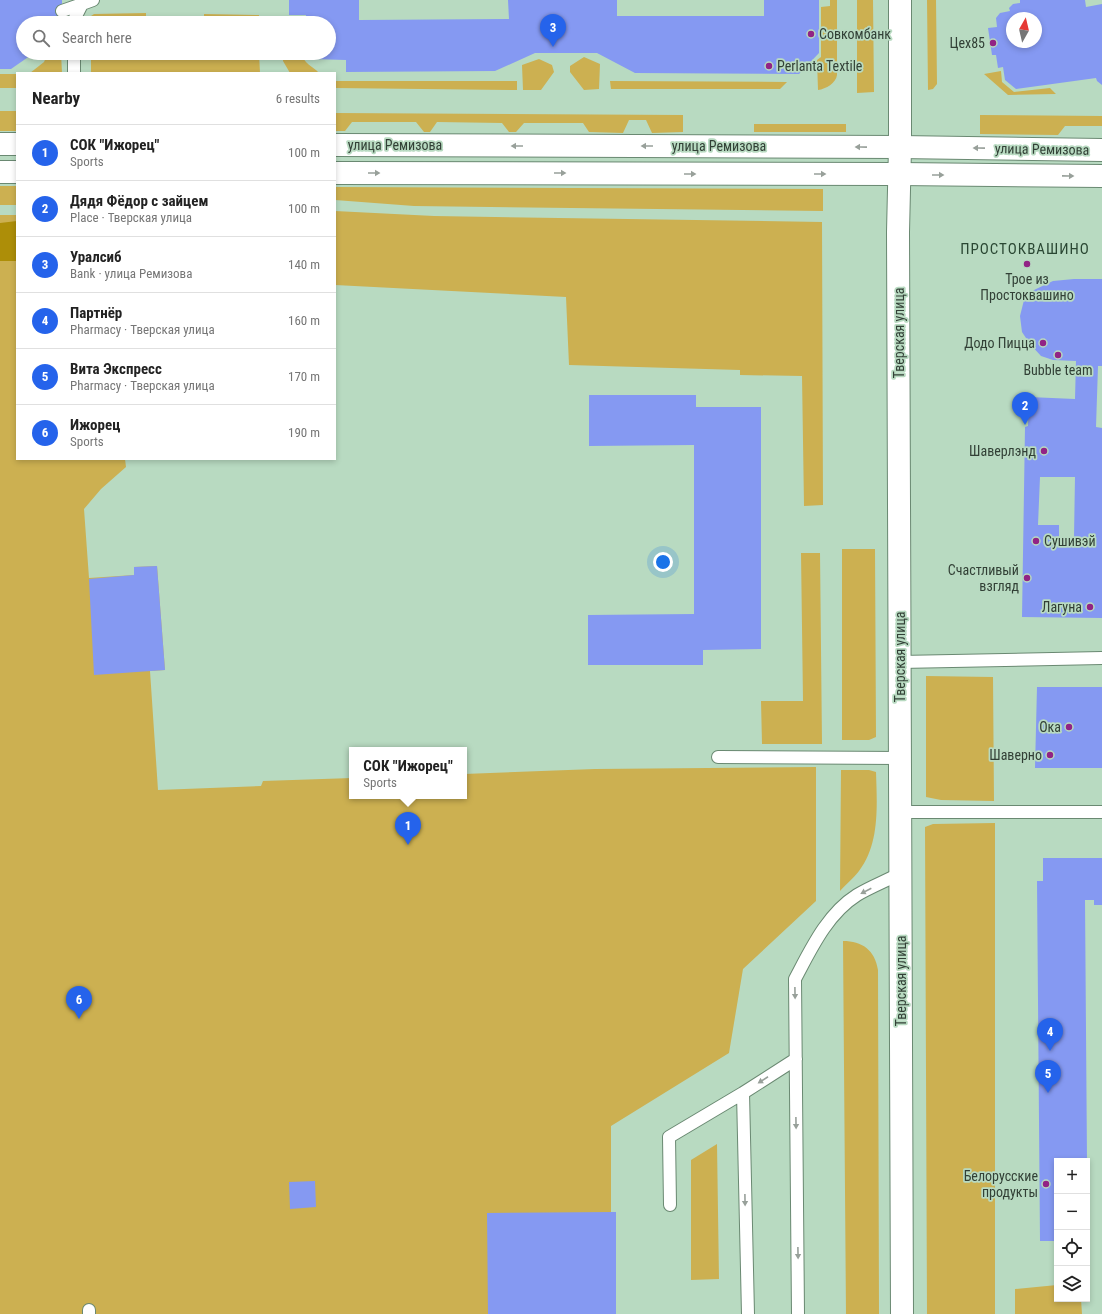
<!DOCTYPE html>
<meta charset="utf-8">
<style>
:root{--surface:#fff;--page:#f2f2f2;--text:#222;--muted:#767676;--line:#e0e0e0;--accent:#2563eb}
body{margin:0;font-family:"Roboto Condensed",sans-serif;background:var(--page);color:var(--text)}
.controls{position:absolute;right:12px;bottom:12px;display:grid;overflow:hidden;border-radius:0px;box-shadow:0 2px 6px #0003}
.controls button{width:36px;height:36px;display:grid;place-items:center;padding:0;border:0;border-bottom:1px solid var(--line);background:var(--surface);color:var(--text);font:20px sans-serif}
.compass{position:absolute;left:1006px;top:12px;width:36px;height:36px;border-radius:50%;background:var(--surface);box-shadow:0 2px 6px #0003;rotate:8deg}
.you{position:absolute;left:663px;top:562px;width:14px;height:14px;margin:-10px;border:3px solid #fff;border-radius:50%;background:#1a73e8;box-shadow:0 0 0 6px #1a73e833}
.badge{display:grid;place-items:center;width:26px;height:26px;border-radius:50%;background:var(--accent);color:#fff;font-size:13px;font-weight:700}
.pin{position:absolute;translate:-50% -33px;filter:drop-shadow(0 1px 2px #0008)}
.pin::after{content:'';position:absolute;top:21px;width:14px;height:12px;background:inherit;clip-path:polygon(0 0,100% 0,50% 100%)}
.popup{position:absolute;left:349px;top:747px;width:118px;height:52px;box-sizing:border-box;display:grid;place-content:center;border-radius:0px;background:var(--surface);filter:drop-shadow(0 1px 3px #0005);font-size:13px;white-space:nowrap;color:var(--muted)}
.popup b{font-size:15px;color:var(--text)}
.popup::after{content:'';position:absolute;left:50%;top:100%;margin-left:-8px;border:8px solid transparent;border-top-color:var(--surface)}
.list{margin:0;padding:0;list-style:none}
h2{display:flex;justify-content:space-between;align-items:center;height:52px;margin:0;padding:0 16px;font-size:17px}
h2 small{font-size:13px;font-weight:400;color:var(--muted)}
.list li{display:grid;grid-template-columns:26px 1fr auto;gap:12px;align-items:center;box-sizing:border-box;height:56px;padding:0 16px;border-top:1px solid var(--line)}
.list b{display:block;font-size:15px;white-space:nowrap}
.list p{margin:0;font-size:13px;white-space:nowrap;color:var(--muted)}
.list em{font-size:13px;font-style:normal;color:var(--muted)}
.icon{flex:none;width:22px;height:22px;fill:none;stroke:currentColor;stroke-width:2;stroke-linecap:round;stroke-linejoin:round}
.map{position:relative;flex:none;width:1102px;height:1314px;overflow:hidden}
.search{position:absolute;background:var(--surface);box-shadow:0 2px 6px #0003;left:16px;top:16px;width:320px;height:44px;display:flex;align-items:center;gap:10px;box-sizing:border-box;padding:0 14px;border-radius:22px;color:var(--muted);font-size:15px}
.panel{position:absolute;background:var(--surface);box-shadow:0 2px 6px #0003;left:16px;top:72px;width:320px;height:388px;border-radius:0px}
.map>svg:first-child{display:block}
.green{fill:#ccb051}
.forest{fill:#ad8e08}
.building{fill:#8599f2;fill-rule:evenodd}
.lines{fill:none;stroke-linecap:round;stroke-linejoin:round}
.service-casing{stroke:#6a8972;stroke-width:14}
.minor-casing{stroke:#6a8972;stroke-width:24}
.tertiary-casing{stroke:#6a8972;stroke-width:24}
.secondary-casing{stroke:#6a8972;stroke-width:24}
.service{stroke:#fff;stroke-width:12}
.minor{stroke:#fff;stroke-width:22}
.tertiary{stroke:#fff;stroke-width:22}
.secondary{stroke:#fff;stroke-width:22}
.oneway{fill:#98a09a}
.poi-dot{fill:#922385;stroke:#b8dac1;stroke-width:1.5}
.labels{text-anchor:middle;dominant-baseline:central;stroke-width:3.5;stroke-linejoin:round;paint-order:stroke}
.poi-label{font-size:14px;fill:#324036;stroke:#b8dac1;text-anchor:end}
.street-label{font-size:14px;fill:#324036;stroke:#b8dac1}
.neighbourhood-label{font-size:15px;letter-spacing:1px;fill:#2a4733;stroke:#b8dac1}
</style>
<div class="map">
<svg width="1102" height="1314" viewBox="0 0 1102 1314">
<rect width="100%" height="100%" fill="#b8dac1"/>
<path class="green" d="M830 0H837V75C836 83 826 89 818 90L817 60 821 57V7L830 6Z
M857 0H873L874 92 857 93Z
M927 0H936L937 84 933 89 928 90Z
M146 13V23H91V16L94 14Z
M204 14 259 15V23H204Z
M48 53H61L62 73H30L44 62Z
M91 53H259L260 73H91Z
M283 53H302C303 64 313 66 319 73H290L283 61Z
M584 57 600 64 599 89 584 90 570 72V66Z
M539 59 552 65 554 72 541 90H523L522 65Z
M1001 71 1002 82 1014 92 1050 88 1056 94 1008 95 984 74Z
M0 74H17V88H0Z
M335 81H517V90L335 88Z
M610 81 787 82 780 89H611Z
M0 111H17V131H0Z
M335 113 683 115V132L652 133 646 120H629L623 133 589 132 583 123H524L516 132H509L502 123 437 122 430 132H424L416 122H352L345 131H335Z
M980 115 1102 116V126H1065L1058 135 980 134Z
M754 124H846V132H754Z
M0 186H17V205H0Z
M335 187 823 189V211L414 206 335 200Z
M335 211 434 216 822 222 823 505 804 506 802 376 740 375V370L569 365 566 297 335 285Z
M0 215H17V459H125L126 467 101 489 84 509 89 578 134 575V567L157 566 165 670 150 671 158 790 261 786 263 781 352 778V796H464V774L595 769 816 767V901L743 969 729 1053 611 1126V1212H616V1314H0Z
M842 549H875L876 737 869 740H842Z
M801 553H820L822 744H762L761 701H803Z
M926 676 993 677 994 801 941 800 926 797Z
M841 770H869L876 772C877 805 880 844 859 871 854 878 846 884 840 891Z
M995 823V1314H927L925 827 933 824Z
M843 941C862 941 875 950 878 970L879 1314H846Z
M717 1144 719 1279 691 1280V1160Z
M1057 1285V1299H1081L1082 1314H1015V1289Z"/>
<path class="forest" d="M17 221V261H0V223Z"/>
<path class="building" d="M0 0H62V23H23V53H34L11 69H0Z
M289 0H359V20L509 19 508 0H617V16H764V0H819V53L799 74 635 73 597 53H535L495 71 346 72V60L312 59V53H329V23H306V15H289Z
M1020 0H1085L1086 7 1102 4V85L1097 81 1096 78 1016 89 1005 80 1003 67 998 68 996 55H992L988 28 997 27 996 18 1000 13 1010 11 1009 8 1013 4 1020 3ZM1012 18H1036V42H1012Z
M1074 279H1102V366H1098L1096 427 1102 428V618L1022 617 1025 427 1028 426 1029 397 1075 399 1076 361 1053 360 1041 356 1030 344 1022 332 1020 316 1024 300 1034 290 1053 281ZM1040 477H1075L1074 537H1059V525H1038Z
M589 395H696V407H761V649L703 650V665H588V615L694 614V445L589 446Z
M157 566 165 670 94 675 89 579 134 575V567Z
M1037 687H1102V768H1035Z
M1043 858H1102V905H1094V900H1085L1087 1161H1057V1241H1040L1037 881H1043Z
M315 1181 316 1207 290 1209 289 1182Z
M616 1212V1314H488L487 1213Z"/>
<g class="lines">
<defs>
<path id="service" d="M62 11 82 4
M75 23V18L82 4 93 0
M74 73V53
M900 662 1102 658
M718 757 901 758
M901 812H1102
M670 1205 669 1137 743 1093
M89 1310V1314
M748 1314 743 1093 796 1059
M798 1314 795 979C811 949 827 914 857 895 870 887 886 881 901 873"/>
<path id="minor" d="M900 147 1102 150
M899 174 1102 176"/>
<path id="tertiary" d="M900 0V147"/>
<path id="secondary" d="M0 144H17
M335 145 900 147 898 232 902 1314
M0 172H17
M335 173 899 174"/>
</defs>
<use href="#service" class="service-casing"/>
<use href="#minor" class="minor-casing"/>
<use href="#tertiary" class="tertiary-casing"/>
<use href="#secondary" class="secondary-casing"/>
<use href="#service" class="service"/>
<use href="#minor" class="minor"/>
<use href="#tertiary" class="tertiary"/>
<use href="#secondary" class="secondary"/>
</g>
<defs><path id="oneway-solid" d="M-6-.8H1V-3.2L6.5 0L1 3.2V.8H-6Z"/></defs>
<g class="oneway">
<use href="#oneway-solid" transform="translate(517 146) rotate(-180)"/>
<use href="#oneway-solid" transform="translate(647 146) rotate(-180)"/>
<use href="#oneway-solid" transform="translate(861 147) rotate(-179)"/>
<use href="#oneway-solid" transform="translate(979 148) rotate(-179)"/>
<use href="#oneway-solid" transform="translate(374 173)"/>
<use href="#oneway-solid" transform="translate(560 173)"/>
<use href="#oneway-solid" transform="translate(690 174)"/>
<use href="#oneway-solid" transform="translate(820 174)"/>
<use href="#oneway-solid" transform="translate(938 175)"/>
<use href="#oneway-solid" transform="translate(1068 176) rotate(1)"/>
<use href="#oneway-solid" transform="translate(866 891) rotate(153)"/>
<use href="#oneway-solid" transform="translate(795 993) rotate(89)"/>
<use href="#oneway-solid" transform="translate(763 1080) rotate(147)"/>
<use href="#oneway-solid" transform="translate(796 1123) rotate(89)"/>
<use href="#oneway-solid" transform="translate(745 1200) rotate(89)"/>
<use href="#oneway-solid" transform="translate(798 1253) rotate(89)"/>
</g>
<g class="poi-dot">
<circle cx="811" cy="34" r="4"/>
<circle cx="993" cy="43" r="4"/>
<circle cx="769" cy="66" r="4"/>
<circle cx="1027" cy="264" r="4"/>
<circle cx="1043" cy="343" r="4"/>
<circle cx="1058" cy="355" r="4"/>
<circle cx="1044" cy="451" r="4"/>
<circle cx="1036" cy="541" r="4"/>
<circle cx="1027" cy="578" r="4"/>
<circle cx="1090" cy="607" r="4"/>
<circle cx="1069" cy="727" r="4"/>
<circle cx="1050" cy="755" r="4"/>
<circle cx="1046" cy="1184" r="4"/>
</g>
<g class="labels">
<g class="poi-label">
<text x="819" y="34" text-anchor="start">Совкомбанк</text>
<text x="985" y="43">Цех85</text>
<text x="777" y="66" text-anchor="start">Perlanta Textile</text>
<text x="1027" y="279" text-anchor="middle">Трое из<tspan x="1027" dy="16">Простоквашино</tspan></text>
<text x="1035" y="343">Додо Пицца</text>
<text x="1058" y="370" text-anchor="middle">Bubble team</text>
<text x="1036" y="451">Шаверлэнд</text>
<text x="1044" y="541" text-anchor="start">Сушивэй</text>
<text x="1019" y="570">Счастливый<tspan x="1019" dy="16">взгляд</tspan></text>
<text x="1082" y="607">Лагуна</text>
<text x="1061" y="727">Ока</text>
<text x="1042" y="755">Шаверно</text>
<text x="1038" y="1176">Белорусские<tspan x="1038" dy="16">продукты</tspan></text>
</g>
<g class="street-label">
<text x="395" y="145">улица Ремизова</text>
<text x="719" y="146">улица Ремизова</text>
<text transform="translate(1042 149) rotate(1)">улица Ремизова</text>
<text transform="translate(899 333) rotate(-90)">Тверская улица</text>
<text transform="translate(900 657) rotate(-90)">Тверская улица</text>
<text transform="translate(901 981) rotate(-90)">Тверская улица</text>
</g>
<g class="neighbourhood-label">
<text x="1025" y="249">ПРОСТОКВАШИНО</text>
</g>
</g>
</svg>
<div class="controls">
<button>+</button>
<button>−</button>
<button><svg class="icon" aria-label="locate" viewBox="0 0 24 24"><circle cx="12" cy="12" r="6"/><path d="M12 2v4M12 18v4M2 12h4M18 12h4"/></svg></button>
<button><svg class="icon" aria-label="layers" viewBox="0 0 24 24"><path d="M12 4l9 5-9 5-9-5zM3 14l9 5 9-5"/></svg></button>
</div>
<svg class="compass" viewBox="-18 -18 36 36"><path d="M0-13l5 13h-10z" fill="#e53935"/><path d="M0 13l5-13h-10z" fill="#767676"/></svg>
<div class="you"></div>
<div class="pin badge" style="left:408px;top:845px">1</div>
<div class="popup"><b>СОК &quot;Ижорец&quot;</b>Sports</div>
<div class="pin badge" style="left:1025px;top:425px">2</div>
<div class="pin badge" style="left:553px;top:47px">3</div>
<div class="pin badge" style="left:1050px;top:1051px">4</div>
<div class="pin badge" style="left:1048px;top:1093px">5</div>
<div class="pin badge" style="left:79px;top:1019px">6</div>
<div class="search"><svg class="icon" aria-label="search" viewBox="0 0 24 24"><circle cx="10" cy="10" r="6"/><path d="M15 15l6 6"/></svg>Search here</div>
<section class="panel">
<h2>Nearby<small>6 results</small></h2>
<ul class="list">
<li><span class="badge">1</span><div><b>СОК &quot;Ижорец&quot;</b><p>Sports</p></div><em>100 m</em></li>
<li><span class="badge">2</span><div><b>Дядя Фёдор с зайцем</b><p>Place · Тверская улица</p></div><em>100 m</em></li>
<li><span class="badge">3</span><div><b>Уралсиб</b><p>Bank · улица Ремизова</p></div><em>140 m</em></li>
<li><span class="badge">4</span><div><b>Партнёр</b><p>Pharmacy · Тверская улица</p></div><em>160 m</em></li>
<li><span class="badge">5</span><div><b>Вита Экспресс</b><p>Pharmacy · Тверская улица</p></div><em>170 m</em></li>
<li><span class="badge">6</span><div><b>Ижорец</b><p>Sports</p></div><em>190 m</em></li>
</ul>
</section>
</div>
